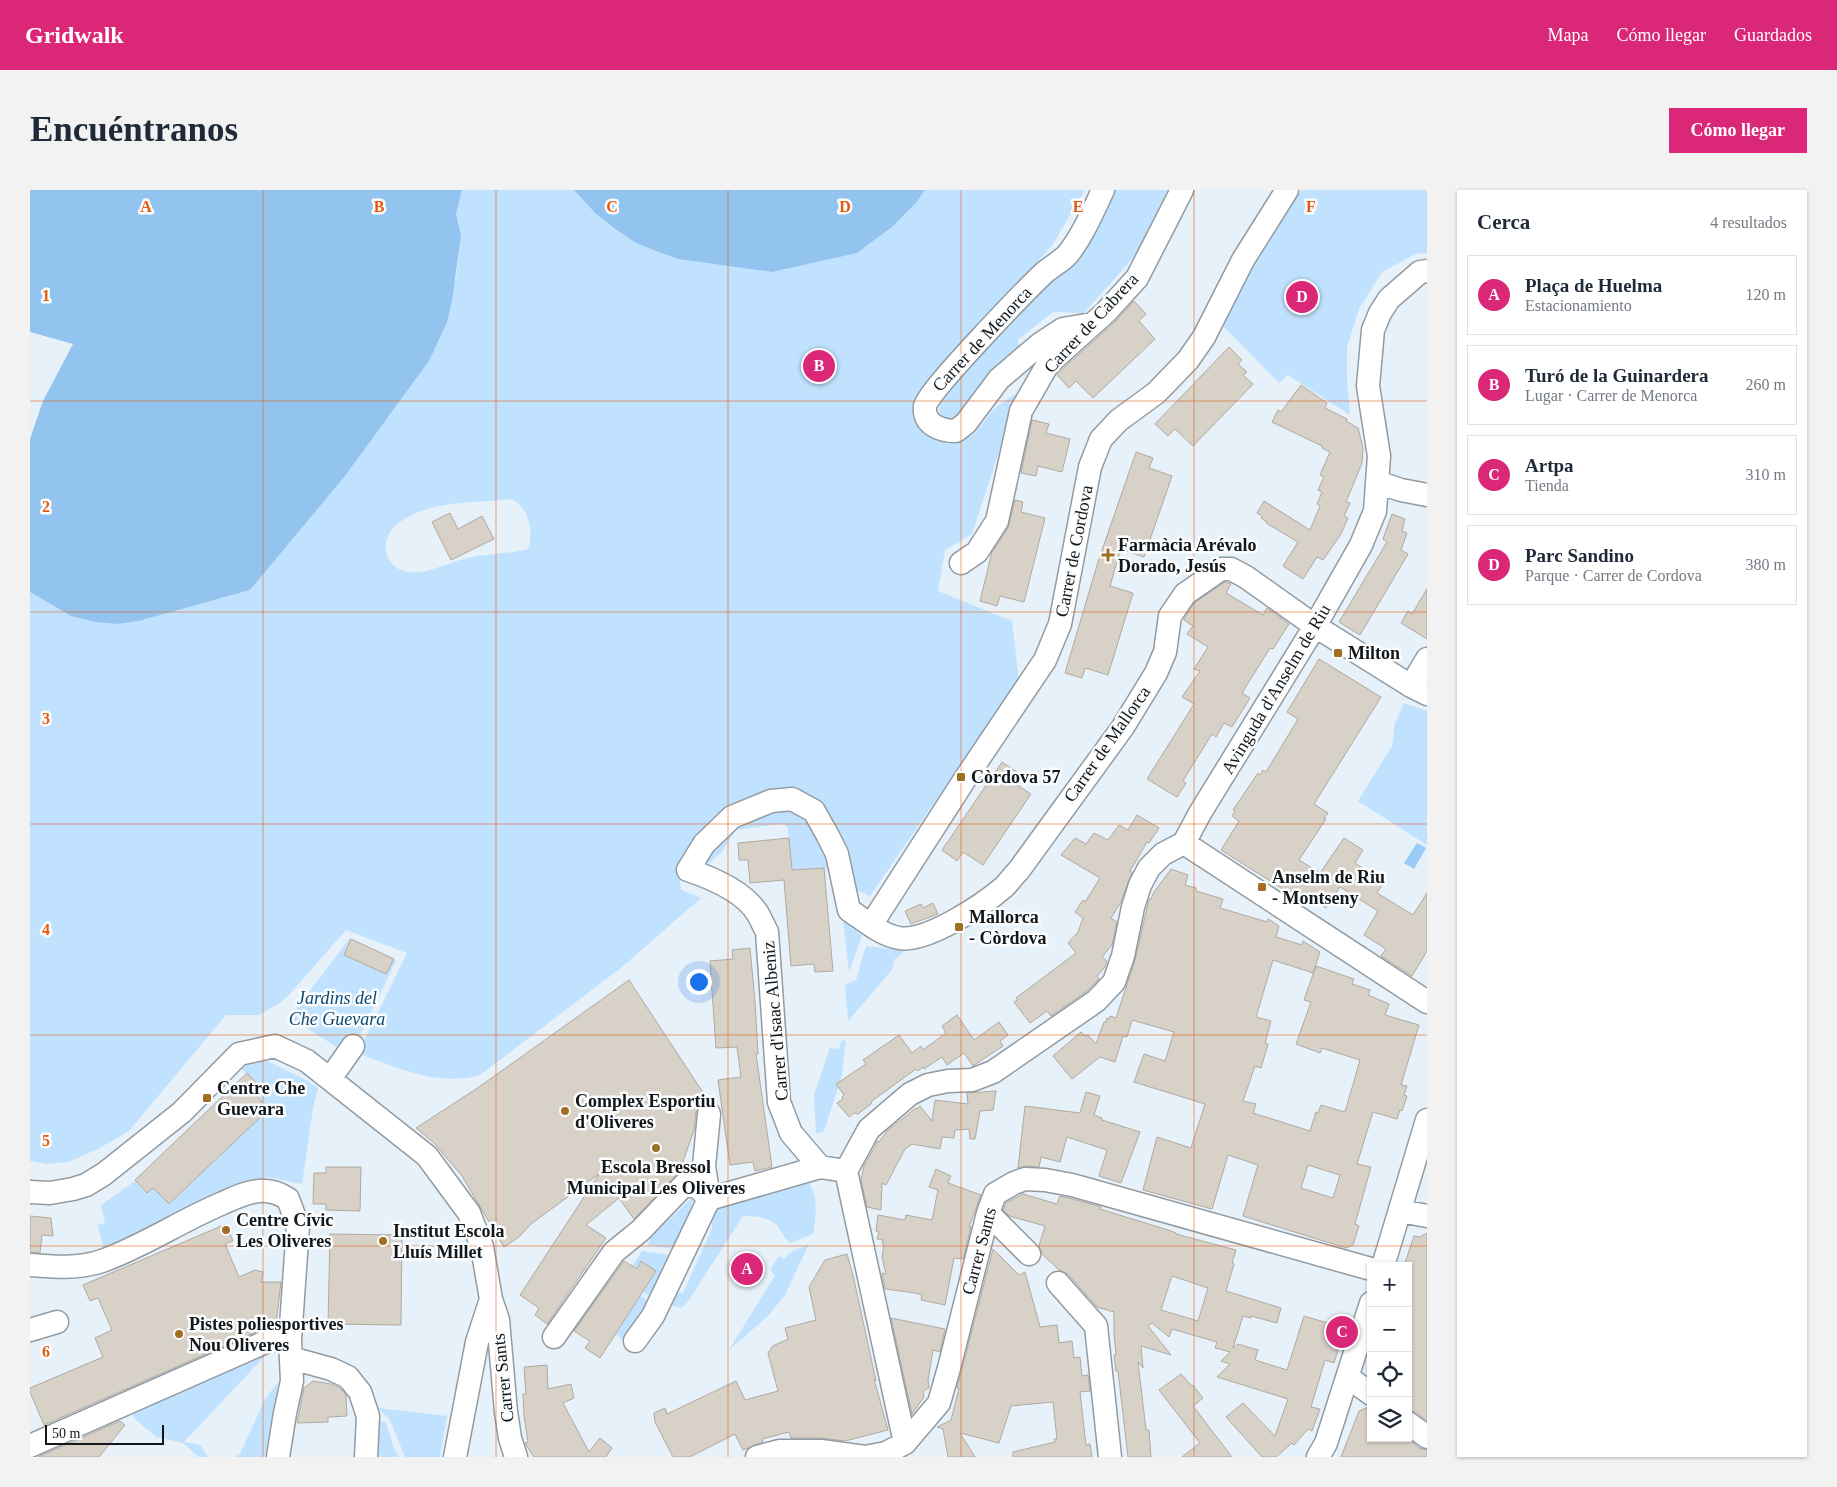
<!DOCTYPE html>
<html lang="es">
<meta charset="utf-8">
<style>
:root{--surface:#fff;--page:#f2f2f3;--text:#1f2937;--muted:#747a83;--line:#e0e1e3;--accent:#db2777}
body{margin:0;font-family:"Times New Roman",serif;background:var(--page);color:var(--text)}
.controls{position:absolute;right:15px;bottom:15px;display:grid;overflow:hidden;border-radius:0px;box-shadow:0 1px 4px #0004}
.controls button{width:45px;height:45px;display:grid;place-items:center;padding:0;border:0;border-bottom:1px solid var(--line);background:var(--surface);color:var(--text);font:25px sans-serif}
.scale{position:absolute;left:15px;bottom:12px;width:119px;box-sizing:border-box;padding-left:5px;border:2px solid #14171a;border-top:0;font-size:14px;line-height:18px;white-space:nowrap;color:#14171a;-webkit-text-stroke:4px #fbfdfe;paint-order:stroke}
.you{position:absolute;left:668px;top:791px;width:18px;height:18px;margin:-12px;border:4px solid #fff;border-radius:50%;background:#1a73e8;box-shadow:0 0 0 8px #1a73e833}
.badge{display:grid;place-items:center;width:32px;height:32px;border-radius:50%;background:var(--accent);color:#fff;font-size:16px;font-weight:700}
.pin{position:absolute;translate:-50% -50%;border:2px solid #fff;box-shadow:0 1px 5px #0006}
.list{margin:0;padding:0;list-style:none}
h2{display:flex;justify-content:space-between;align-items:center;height:65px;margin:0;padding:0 20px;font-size:21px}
h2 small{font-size:16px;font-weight:400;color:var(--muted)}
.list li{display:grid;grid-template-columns:32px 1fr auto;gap:15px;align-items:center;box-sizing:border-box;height:80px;margin:0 10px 10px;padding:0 10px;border:1px solid var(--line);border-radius:0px}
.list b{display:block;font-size:19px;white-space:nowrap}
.list p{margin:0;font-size:16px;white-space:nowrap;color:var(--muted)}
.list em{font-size:16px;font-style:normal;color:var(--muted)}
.icon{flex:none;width:28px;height:28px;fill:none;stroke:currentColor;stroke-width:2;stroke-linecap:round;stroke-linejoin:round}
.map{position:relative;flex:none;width:1397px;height:1267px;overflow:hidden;border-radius:0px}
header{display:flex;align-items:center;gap:30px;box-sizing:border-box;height:70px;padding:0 25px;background:var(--accent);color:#fff}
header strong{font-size:24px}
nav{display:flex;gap:28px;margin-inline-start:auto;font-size:18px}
.intro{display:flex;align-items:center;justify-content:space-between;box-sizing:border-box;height:120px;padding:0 30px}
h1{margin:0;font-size:35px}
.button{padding:12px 22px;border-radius:0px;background:var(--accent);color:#fff;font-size:18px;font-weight:700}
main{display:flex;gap:30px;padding:0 30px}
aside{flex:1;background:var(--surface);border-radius:0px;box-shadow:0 1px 4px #0004}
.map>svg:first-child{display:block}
.green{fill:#c1e2fe;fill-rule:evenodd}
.forest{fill:#92c4ef}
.water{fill:#99ccf6}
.building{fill:#d8d1c8;stroke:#b0a9a0;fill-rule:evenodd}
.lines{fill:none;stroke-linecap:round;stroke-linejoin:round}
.minor-casing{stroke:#929ba2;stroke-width:25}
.minor{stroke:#fff;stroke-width:22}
.grid{fill:none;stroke:#e8590c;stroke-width:1;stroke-opacity:0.55}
.poi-dot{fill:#9f7023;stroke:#fbfdfe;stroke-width:2}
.labels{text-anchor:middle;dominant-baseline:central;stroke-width:5;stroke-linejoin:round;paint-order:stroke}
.street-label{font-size:18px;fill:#14171a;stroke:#fbfdfe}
.poi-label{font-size:18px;font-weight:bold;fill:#14171a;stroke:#fbfdfe;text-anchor:start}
.park-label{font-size:18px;font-style:italic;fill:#0e4971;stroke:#fbfdfe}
.grid-label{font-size:16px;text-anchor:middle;font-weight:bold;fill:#e8590c;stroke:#fbfdfe;stroke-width:5;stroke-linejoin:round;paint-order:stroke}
</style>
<header>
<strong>Gridwalk</strong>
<nav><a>Mapa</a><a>Cómo llegar</a><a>Guardados</a></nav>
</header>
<div class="intro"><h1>Encuéntranos</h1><a class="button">Cómo llegar</a></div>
<main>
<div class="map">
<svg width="1397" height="1267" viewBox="0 0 1397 1267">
<rect width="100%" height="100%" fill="#e7f1f9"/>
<path class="green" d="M432 0H544L565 23 584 39 606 53 626 61 648 69 742 82 836 57 877 23 895 0H1055L1023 54 925 167 894 197 886 206 890 230 910 247 943 245 965 218 989 201 942 344 915 360 908 401 982 431 989 490 840 706 824 699 806 638 754 600 721 606 667 645 648 678 651 700 671 708 592 777 450 885C410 897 366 878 328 863L377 763 316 740 258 806 248 814 229 825H196L99 941 70 958 38 972 17 974 0 971V402L41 426 88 434 109 431 220 400 315 286 399 171 407 151 426 88 431 45 426 24ZM482 309C499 319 504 341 498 359 478 364 457 364 437 368 420 372 396 385 378 382 358 379 350 360 360 342 365 334 375 328 384 324 415 310 449 313 482 309Z
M1083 0H1139L1112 58 1054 123 1023 122 988 150 990 160 932 230H913L909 221 910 207Z
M1272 0H1397V63L1386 64 1352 82 1329 119 1317 157V190L1320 225 1258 185 1249 193 1193 136 1213 95 1263 11Z
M1374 513 1397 521V655L1328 611 1362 556 1365 533Z
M773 618 794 656 800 679 776 680 755 689 760 666 758 638 755 635 749 634 706 640 691 663 673 678 670 676 688 645 723 624Z
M813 730 832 746 819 782Z
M320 748 366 771 322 862 301 870 308 858 260 827Z
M836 756 875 761 864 770 862 780 818 831 815 795 826 790Z
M816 850 812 885 794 941 786 944 784 905 800 858 809 859 811 851Z
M233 869 274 889 288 898 283 918 272 994 237 987 76 1064 67 1035 75 1033 71 1015 105 991 117 1003 123 998 140 1014 164 991 148 974 161 962 177 979 201 955 186 938 198 926 214 943 239 919 223 902 229 896 210 877Z
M778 992C789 1006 786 1027 783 1044L761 1053C755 1049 752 1043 748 1037 741 1027 724 1026 713 1026L657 1113 651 1118 639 1115 645 1102 653 1103 682 1039V1019Z
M663 1007 664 1009 644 1059 618 1055 621 1047Z
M779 1054 755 1105 739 1125 699 1160 745 1085 740 1080 749 1066 755 1069 759 1063Z
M612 1061 641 1065 621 1107 613 1102 625 1081 612 1073 606 1079 602 1076Z
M610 1106 619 1111 594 1151 586 1144Z
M228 1163 236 1165 154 1252 170 1255 178 1267H169L153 1253 126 1247 104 1228 101 1219Z
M248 1192 235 1267H204L210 1264 235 1209Z
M348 1218 417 1226 410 1267H375L360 1230Z
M349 1230 356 1233 364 1258 369 1267H347Z"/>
<path class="forest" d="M0 0H432L426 24 431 45 422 111 417 132 399 171 315 286 220 400 109 431 88 434 65 432 41 426 0 402V249L13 211 43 154 0 142Z
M544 0H895L886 13 862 37 827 63 742 82 648 69 626 61 606 53 585 39 565 23Z"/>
<path class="water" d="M1387 653 1396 658 1384 679 1374 673Z"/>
<path class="building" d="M1104 111 1116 124 1109 131 1125 149 1063 208 1046 191 1039 198 1027 185 1028 183 1085 132Z
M1199 157 1212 170 1208 174 1217 182 1213 185 1223 194 1163 256 1145 239 1138 246 1125 234Z
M1271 195 1297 213 1295 218 1317 229 1316 231 1328 238 1333 258 1332 273 1316 312 1320 313 1314 326 1318 328 1311 344 1293 370 1287 367 1273 389 1253 376 1268 352 1236 333 1237 332 1231 328 1232 326 1227 323 1234 311 1280 340 1290 316 1287 314 1292 302 1288 300 1294 287 1290 285 1300 262 1292 258V256L1242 232 1248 220 1251 222Z
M1002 230 1019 234 1016 243 1040 249 1032 282 1008 276 1006 286 991 283Z
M1106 262 1123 268 1119 278 1142 286 1114 367 1091 359 1086 375 1080 396 1103 403 1078 485 1055 478 1052 488 1035 483 1068 372Z
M985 310 993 312 991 322 1015 328 994 412 970 406 967 416 950 411 962 362 978 338Z
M420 323 428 339 452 326 464 349 421 370 402 332Z
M1362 324 1375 329 1372 341 1377 343 1371 360 1378 364 1330 445 1309 432 1357 352 1353 349Z
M1195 392 1201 394 1196 403 1233 425 1237 418 1259 434 1243 459 1240 458 1212 503 1220 508 1202 537 1194 533 1186 547 1182 544 1153 591 1156 593 1147 607 1117 589 1164 514 1152 507 1170 481 1164 479 1178 457 1157 444 1163 436 1154 430V429L1164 413Z
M1397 399V449L1371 433 1378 421 1382 424Z
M1289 469 1351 507 1284 614 1298 623 1294 628 1296 629 1269 670 1290 683 1314 648 1333 660 1325 673 1343 685 1341 688 1352 695 1347 703 1383 725 1397 703V761L1382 786 1351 766 1356 759 1334 745 1348 721 1310 697 1296 718 1269 701 1266 705 1260 701 1259 703 1191 660 1209 631 1202 626 1205 621 1203 620 1228 583 1230 585 1233 580 1236 582 1268 529 1257 522Z
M972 572 987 582 981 591 1001 604 953 675 933 662 927 671 912 660Z
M1107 625 1129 638 1119 653 1117 652 1100 681 1102 682 1091 712 1081 728 1087 732 1082 755 1072 767 1077 771 1075 777 1067 786 1069 789 1057 801 1021 826 1017 821 1000 833 984 812 988 810 986 808 1046 763 1038 753 1048 742 1053 728 1045 722 1053 710 1055 712 1070 688 1031 665 1045 648 1056 654 1064 643 1078 650 1089 635 1098 640Z
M759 648 762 680 794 678 803 781 785 782 784 774 761 776 754 690 720 693 718 670H709L708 653Z
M1141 679 1158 685 1155 695 1166 698V701L1193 709 1190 718 1237 732 1238 729 1249 736 1246 747 1272 755 1273 751 1290 762 1283 783 1243 770 1226 827 1241 831 1235 853 1238 854 1231 878 1225 876 1213 911 1226 914 1223 923 1280 941 1286 922 1288 923 1291 915 1315 922 1330 870 1292 858 1290 863 1266 854 1281 812 1274 810 1286 776 1324 789 1322 794 1340 800 1338 805 1359 814 1355 825 1389 835 1371 895 1377 896 1374 905 1377 906 1372 921 1370 920 1367 929 1343 922 1327 974 1341 977 1325 1034 1329 1036 1323 1055 1316 1058 1213 1026 1228 975 1198 965 1182 1019 1113 1000 1127 947 1161 958 1175 914 1104 892 1114 864 1135 871 1144 842 1102 830 1097 847 1093 846 1085 872 1070 867 1042 889 1023 866 1051 842 1055 846 1058 845 1066 854 1074 832H1076L1077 828 1079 829 1080 826 1086 828 1105 770 1119 709H1121L1124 702ZM1278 975 1310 985 1303 1008 1271 998Z
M903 713 908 724 881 734 875 721 891 714 893 718Z
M321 749 364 769 356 784 314 765Z
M720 758 725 811 728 864H726L742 977 725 981 723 972 700 975 688 890 711 887 707 857 686 858 680 771 703 769 702 760Z
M599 790 676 907 666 922 664 940 649 983 604 1029 589 1008 556 1035 576 1048 517 1134 505 1125 509 1118 490 1105 569 984 501 1034 489 1047 474 1057 432 986 404 953 386 938 449 897Z
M927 825 944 850 969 832 978 845 970 851 973 856 943 876 934 863 917 875 912 867 894 879 893 877 888 881 886 879 842 911 841 914 828 924 824 923 819 927 807 913 813 909 812 907 814 905 806 894 836 874 833 870 869 845 882 863 891 856 893 860 916 843 912 836Z
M217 883 229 896 223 902 239 919 139 1014 123 998 117 1003 105 990Z
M966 901 963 920 950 921 945 949H940L939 939 925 940 924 948 912 947 910 959 882 954 875 959 856 995 852 993 851 1020 837 1017 831 990 834 976 848 951 849 952 857 941 886 918 887 919 890 916 902 931 905 910 938 914 937 903Z
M1056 902 1070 906 1064 925 1072 928V930L1110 942 1091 993 1069 986 1077 960 1037 947 1030 972 1011 967 1009 977 996 976 988 978 995 916 1050 923Z
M296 977H331L330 1021 296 1020V1014H283L284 983H296Z
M906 979 921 986 918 993 951 1005 939 1037H941L933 1069 924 1068 915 1115 891 1110 892 1105 885 1103 855 1099 852 1083 856 1084 852 1067 854 1054H852L853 1050 847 1049 849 1042 846 1041 848 1025 875 1030 876 1025 902 1030 908 1000 899 997Z
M993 1004 1027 1014 1030 1006 1039 1008 1071 1017 1070 1019 1138 1040 1146 1043V1044L1206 1060 1202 1073 1204 1074 1196 1101 1251 1118 1247 1133 1221 1126V1128L1213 1126 1203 1158 1208 1154 1228 1160 1225 1170 1257 1180 1274 1126 1315 1138 1304 1173 1295 1170 1281 1217 1290 1219 1282 1241 1278 1239 1264 1255 1262 1253 1246 1267H1232L1196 1227 1213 1213 1245 1246 1258 1209 1187 1187 1200 1174 1191 1171 1200 1162 1185 1158 1187 1152 1142 1139 1139 1147 1122 1133 1118 1136 1141 1165 1111 1156 1113 1178 1108 1172 1116 1240H1119L1121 1267H1098L1088 1181H1086L1084 1165H1086L1084 1144V1122L1067 1117 1038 1084 1029 1080 1012 1064 1009 1056 1015 1036 979 1026 973 1020 976 1013ZM1142 1086 1178 1098 1168 1131 1131 1120Z
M0 1026 21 1028 23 1046 12 1045 10 1063 0 1062Z
M196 1034 203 1051 195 1054 209 1087 225 1080 233 1082 231 1092H251L246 1135 235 1138 14 1235 0 1202V1198L73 1167 65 1148 82 1140 68 1108 60 1111 53 1095Z
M1397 1043V1231L1386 1222 1378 1220V1076H1374L1384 1046 1390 1047Z
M300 1044 372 1045 371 1135 298 1134Z
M963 1059 989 1085 995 1082 1010 1137 1027 1135 1029 1153 1042 1151 1044 1168 1050 1167 1052 1186 1058 1185 1060 1201 1050 1202 1056 1255 1060 1254 1062 1267H983V1262L1025 1252 1024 1249H1027L1023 1212 981 1216 969 1253 930 1243 945 1267H918L913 1239 907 1237 921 1230 929 1198H927Z
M817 1064 823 1085 846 1191 844 1189 858 1240 815 1251 791 1248H761L759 1242 732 1249 733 1252 713 1260 705 1244 660 1267H643L625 1232 624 1223 635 1218 637 1224 706 1191 715 1210 748 1201 738 1163 743 1156 758 1149 755 1138 786 1130 779 1097 795 1070Z
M594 1071 607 1079 611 1071 626 1081 570 1168 555 1158 560 1151 544 1141Z
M861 1128 915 1139 910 1162 903 1160 898 1190 899 1198 893 1201 894 1207 882 1224Z
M517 1175 518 1199 541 1194 544 1208 533 1213 559 1262 570 1248 582 1258 576 1267H504L496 1255 495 1253 498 1252 494 1226 493 1204H496L494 1177Z
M1151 1184 1162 1196 1163 1195 1173 1208 1163 1216 1202 1267H1152L1170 1253 1129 1200Z
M283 1191 301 1194 310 1198 316 1205 317 1226 298 1227V1232L267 1233 274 1198Z
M1339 1217H1341V1248H1377L1389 1258 1397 1260V1267H1311L1329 1221Z
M90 1231 95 1235 69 1267H8Z"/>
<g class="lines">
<defs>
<path id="minor" d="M1062 134 1033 139 1010 154 969 189 936 233 926 241C911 241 893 235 895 216 896 203 999 97 1014 83 1022 76 1032 71 1038 64 1053 45 1063 21 1073 0
M1347 292 1371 300 1397 305
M931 373 947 362 967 331 991 221 1018 174 1076 122 1107 88 1152 0
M1381 496 1397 469
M1154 653 1170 623 1285 436 1331 355 1345 321 1349 266 1338 196 1343 140 1350 123 1359 109 1390 82 1397 81
M1154 653 1397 812
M841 735 935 589 1015 470 1030 434 1060 277 1071 249 1089 230 1126 203 1158 170 1174 147 1213 70 1257 0
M300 889 323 856
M816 981 790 977 761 943 749 912 737 742C734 736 731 730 728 724 714 701 682 688 658 680L674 654 702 627 741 611 762 609 784 621 798 646 807 664 819 720C834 730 851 745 869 748 896 753 953 715 974 697 979 692 984 685 989 680L1093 537 1126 483 1135 462 1140 426 1155 404 1191 379H1201L1216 387 1285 436 1381 496 1397 504
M816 981 839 939 880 904 898 895 918 891 942 890 963 882 1066 811 1084 792 1093 766 1103 717 1110 695 1119 678 1133 664 1154 653
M816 981 875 1253
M0 1002 20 1003 43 999 56 995 74 984 152 922 209 864 245 856 277 871 397 966 439 1023 452 1057 461 1109 447 1152 425 1267
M679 1009 790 977
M1370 1021 1397 1026
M958 1023 999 1064
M0 1075C24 1077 49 1079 72 1071 114 1056 152 1030 193 1013 204 1008 216 1002 229 1001 240 1000 249 1003 258 1009L268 1036 260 1150 262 1191 255 1223 248 1267
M1353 1076 1397 930
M1028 1093 1066 1136 1080 1267
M461 1109 468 1130 476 1222 480 1248 486 1267
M0 1140 27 1132
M524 1147 584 1062 611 1040 654 995 668 997 679 1009
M605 1151 623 1126 679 1009 674 976 679 924
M261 1168 301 1179 318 1187 330 1202 338 1226 336 1267
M1318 1187 1341 1204
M1378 1233 1397 1247
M0 1256 240 1150H260
M727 1267 749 1261H791L835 1267 856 1263 875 1253 909 1213 919 1178 958 1023 965 1004 984 993 995 989 1015 990 1042 995 1341 1079
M1288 1267 1296 1253 1341 1113"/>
</defs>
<use href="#minor" class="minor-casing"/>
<use href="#minor" class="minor"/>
</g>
<path class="grid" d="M233 0V1267M466 0V1267M698 0V1267M931 0V1267M1164 0V1267M0 211H1397M0 422H1397M0 634H1397M0 845H1397M0 1056H1397"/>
<g class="poi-dot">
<path d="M1075.5 357.5h5v5h5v5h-5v5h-5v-5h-5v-5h5z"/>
<rect x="1303" y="458" width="10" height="10" rx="2.5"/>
<rect x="926" y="582" width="10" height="10" rx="2.5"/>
<rect x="1227" y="692" width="10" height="10" rx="2.5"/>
<rect x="924" y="732" width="10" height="10" rx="2.5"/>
<rect x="172" y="903" width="10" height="10" rx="2.5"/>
<circle cx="535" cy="921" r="5"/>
<circle cx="626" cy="958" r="5"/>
<circle cx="196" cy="1040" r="5"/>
<circle cx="353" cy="1051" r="5"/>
<circle cx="149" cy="1144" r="5"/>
</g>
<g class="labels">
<g class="street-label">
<text transform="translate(1061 133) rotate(-47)">Carrer de Cabrera</text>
<text transform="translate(952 149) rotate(-47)">Carrer de Menorca</text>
<text transform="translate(1044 361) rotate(-79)">Carrer de Cordova</text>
<text transform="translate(1246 499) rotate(-59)">Avinguda d'Anselm de Riu</text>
<text transform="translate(1077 554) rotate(-55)">Carrer de Mallorca</text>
<text transform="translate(745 831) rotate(-95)">Carrer d'Isaac Albeniz</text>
<text transform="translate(949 1061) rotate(-75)">Carrer Sants</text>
<text transform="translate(473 1188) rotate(-96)">Carrer Sants</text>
</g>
<g class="poi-label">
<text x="1088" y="355">Farmàcia Arévalo<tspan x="1088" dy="21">Dorado, Jesús</tspan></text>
<text x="1318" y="463">Milton</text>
<text x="941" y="587">Còrdova 57</text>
<text x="1242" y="687">Anselm de Riu<tspan x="1242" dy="21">- Montseny</tspan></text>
<text x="939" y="727">Mallorca<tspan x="939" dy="21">- Còrdova</tspan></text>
<text x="187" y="898">Centre Che<tspan x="187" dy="21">Guevara</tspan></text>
<text x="545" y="911">Complex Esportiu<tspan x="545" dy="21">d'Oliveres</tspan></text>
<text x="626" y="977" text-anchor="middle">Escola Bressol<tspan x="626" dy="21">Municipal Les Oliveres</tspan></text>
<text x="206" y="1030">Centre Cívic<tspan x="206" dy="21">Les Oliveres</tspan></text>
<text x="363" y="1041">Institut Escola<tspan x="363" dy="21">Lluís Millet</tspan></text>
<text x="159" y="1134">Pistes poliesportives<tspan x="159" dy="21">Nou Oliveres</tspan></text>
</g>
<g class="park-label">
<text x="307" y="808">Jardins del<tspan x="307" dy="21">Che Guevara</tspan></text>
</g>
</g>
<g class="grid-label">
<text x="116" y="22">A</text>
<text x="349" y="22">B</text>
<text x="582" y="22">C</text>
<text x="815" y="22">D</text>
<text x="1048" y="22">E</text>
<text x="1281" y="22">F</text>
<text x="16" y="111">1</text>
<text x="16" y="322">2</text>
<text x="16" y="534">3</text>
<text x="16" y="745">4</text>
<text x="16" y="956">5</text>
<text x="16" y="1167">6</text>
</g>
</svg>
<div class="controls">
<button>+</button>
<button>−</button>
<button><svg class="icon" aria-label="locate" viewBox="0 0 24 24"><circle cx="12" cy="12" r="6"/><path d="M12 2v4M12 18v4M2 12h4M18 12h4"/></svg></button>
<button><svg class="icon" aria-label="layers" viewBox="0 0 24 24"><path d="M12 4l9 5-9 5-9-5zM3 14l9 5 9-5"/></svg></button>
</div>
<div class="scale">50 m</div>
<div class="you"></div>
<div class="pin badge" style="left:717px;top:1079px">A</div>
<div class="pin badge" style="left:789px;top:176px">B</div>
<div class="pin badge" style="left:1312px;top:1142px">C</div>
<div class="pin badge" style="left:1272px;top:107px">D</div>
</div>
<aside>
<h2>Cerca<small>4 resultados</small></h2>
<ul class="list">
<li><span class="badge">A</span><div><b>Plaça de Huelma</b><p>Estacionamiento</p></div><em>120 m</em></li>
<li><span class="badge">B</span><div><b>Turó de la Guinardera</b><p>Lugar · Carrer de Menorca</p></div><em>260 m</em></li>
<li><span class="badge">C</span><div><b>Artpa</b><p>Tienda</p></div><em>310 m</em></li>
<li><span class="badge">D</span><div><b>Parc Sandino</b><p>Parque · Carrer de Cordova</p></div><em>380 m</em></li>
</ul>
</aside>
</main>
